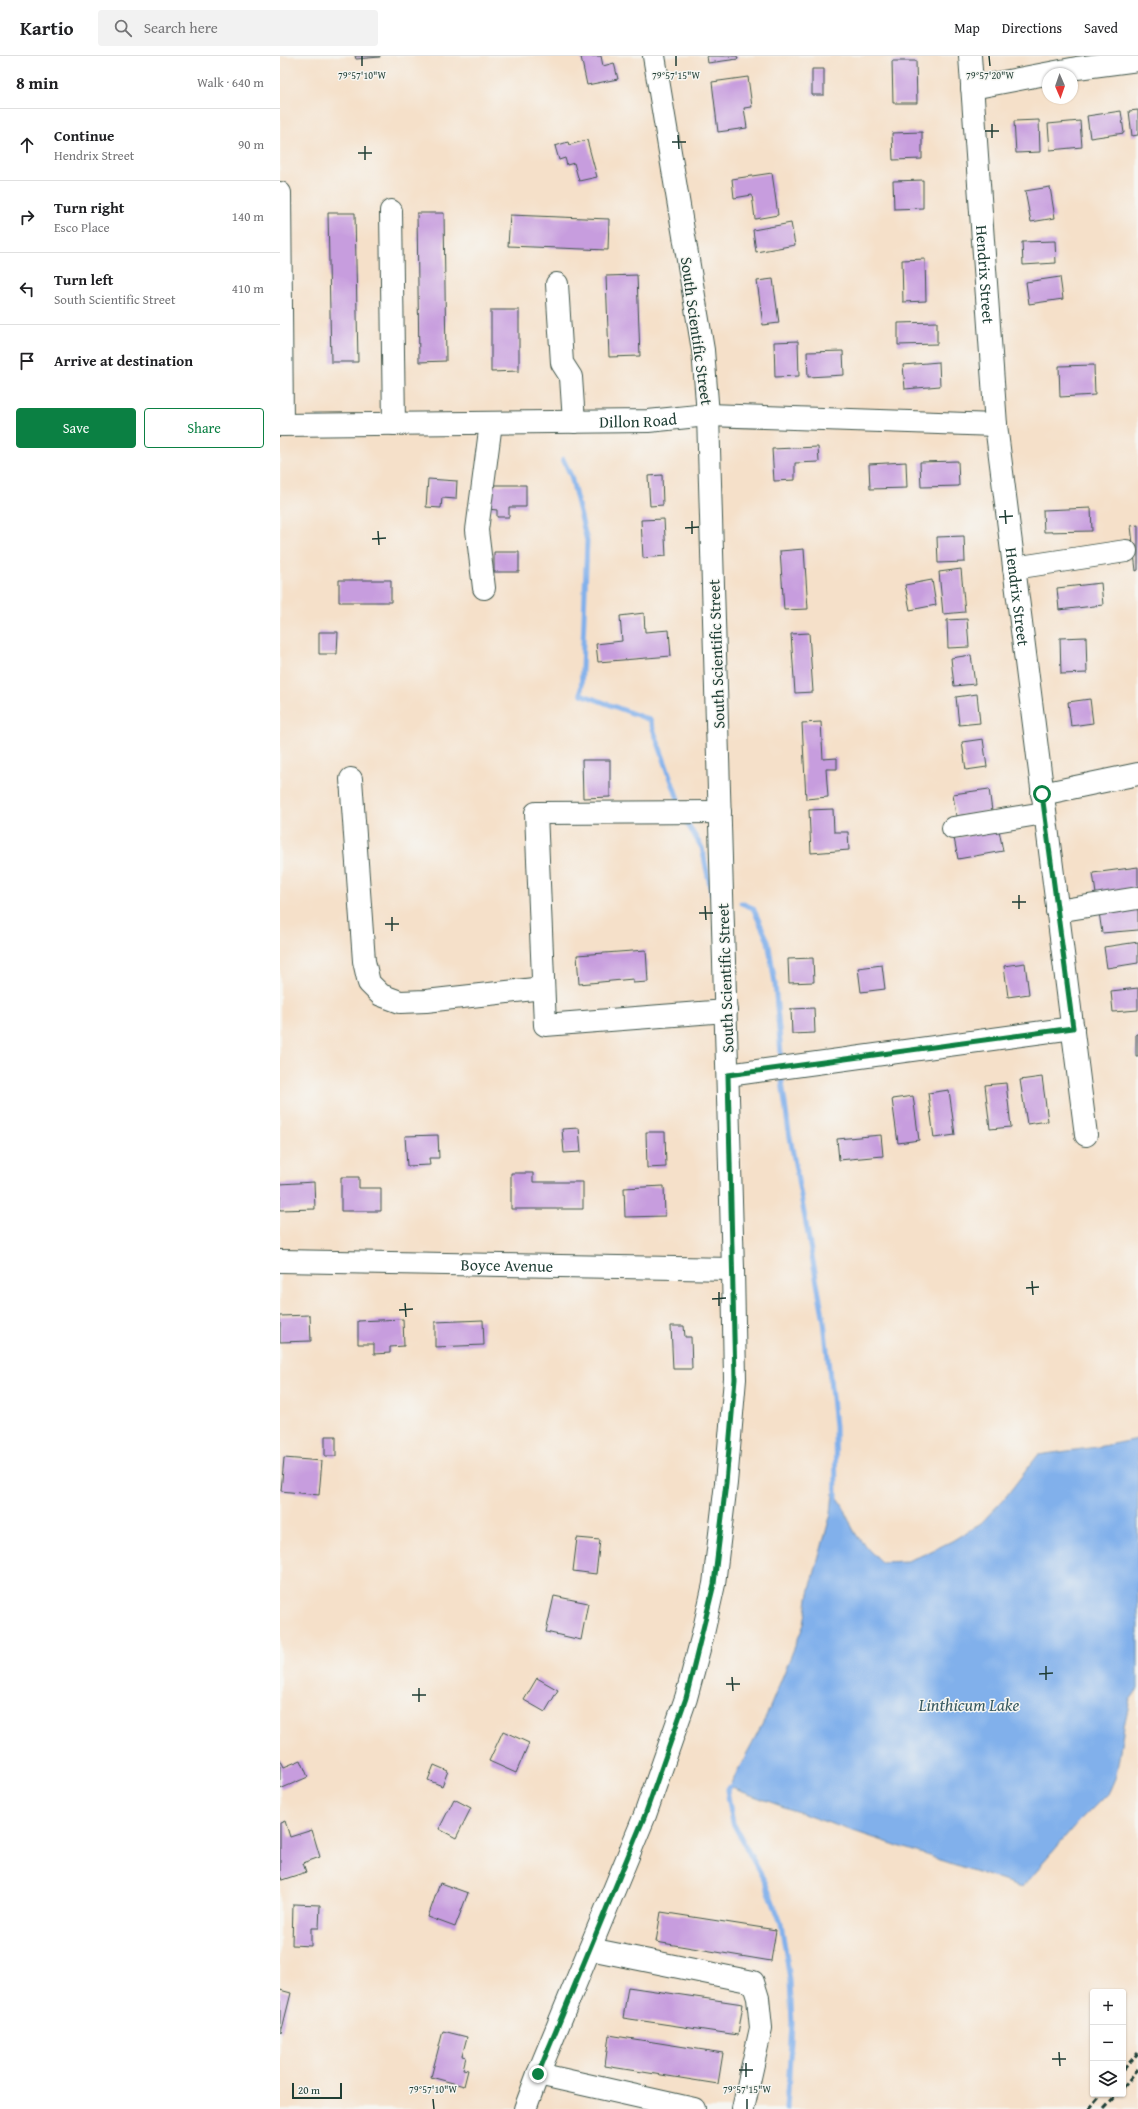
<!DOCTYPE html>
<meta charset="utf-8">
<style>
:root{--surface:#fff;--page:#f2f2f2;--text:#202124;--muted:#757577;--line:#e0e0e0;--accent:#0b8043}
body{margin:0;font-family:"Gentium Book Plus",serif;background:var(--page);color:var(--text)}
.controls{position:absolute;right:12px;bottom:12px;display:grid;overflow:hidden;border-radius:4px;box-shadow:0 1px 3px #0004}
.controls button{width:36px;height:36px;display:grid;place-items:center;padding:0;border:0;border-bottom:1px solid var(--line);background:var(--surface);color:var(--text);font:20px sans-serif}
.compass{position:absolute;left:762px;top:12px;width:36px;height:36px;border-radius:50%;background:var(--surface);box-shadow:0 1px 3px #0004;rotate:178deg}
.scale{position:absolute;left:12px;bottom:10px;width:50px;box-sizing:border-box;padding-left:4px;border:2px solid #1f3d34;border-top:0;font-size:11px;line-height:14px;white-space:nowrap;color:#1f3d34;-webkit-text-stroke:3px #f6f6f2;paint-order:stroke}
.stop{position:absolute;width:12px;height:12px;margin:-9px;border:3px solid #0b8043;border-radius:50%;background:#fff}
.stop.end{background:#0b8043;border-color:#fff;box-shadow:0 1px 4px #0008}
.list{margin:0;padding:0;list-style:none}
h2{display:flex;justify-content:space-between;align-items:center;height:52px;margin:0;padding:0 16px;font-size:17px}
h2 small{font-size:13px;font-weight:400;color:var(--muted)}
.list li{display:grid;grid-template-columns:26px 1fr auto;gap:12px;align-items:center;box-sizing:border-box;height:72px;padding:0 16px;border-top:1px solid var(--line)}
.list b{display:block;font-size:15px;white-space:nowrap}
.list p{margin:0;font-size:13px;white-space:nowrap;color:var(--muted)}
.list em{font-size:13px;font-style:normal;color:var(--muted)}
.actions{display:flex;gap:8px;padding:12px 16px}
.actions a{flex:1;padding:9px 0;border:1px solid var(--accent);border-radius:4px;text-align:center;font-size:14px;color:var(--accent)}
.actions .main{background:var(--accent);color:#fff}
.icon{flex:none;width:22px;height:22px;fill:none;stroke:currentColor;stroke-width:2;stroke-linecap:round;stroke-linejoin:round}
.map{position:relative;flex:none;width:858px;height:2053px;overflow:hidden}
header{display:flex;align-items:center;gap:24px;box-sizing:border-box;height:56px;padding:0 20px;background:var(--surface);border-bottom:1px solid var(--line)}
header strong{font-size:19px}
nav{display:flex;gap:22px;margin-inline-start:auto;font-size:14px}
.search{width:280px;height:36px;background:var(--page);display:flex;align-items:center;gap:10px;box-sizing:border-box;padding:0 14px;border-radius:4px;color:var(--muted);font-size:15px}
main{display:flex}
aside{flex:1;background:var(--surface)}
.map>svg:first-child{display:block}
.water{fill:#81b0eb;stroke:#507690}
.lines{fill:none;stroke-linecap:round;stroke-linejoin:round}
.stream{stroke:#81b0eb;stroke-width:5}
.building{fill:#c79dde}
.minor-casing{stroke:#3f554a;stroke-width:24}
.minor{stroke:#fff;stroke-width:22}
.rail{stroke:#1f3d34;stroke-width:3;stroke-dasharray:6 3;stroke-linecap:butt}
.route{stroke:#0b8043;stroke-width:5}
.ticks{fill:none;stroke:#1f3d34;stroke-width:1.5}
.labels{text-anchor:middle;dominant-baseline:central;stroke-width:3;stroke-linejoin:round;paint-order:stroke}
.street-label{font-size:16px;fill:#1f3d34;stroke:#f6f6f2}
.water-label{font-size:17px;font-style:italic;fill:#385a62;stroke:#f6f6f2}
.ticks-label{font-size:10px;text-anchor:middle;fill:#1f3d34;stroke:#f6f6f2;stroke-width:3;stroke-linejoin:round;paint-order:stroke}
</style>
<header>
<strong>Kartio</strong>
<div class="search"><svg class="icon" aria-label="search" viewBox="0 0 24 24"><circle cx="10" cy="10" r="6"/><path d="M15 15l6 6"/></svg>Search here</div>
<nav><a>Map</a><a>Directions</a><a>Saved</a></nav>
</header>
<main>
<aside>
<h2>8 min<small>Walk · 640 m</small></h2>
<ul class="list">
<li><svg class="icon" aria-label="ahead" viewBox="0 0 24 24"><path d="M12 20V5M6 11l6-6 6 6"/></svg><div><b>Continue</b><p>Hendrix Street</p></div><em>90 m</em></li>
<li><svg class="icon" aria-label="right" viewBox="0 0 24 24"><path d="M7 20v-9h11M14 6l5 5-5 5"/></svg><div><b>Turn right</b><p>Esco Place</p></div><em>140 m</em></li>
<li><svg class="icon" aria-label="left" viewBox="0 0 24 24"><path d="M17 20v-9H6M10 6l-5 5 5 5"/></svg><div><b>Turn left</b><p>South Scientific Street</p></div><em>410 m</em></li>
<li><svg class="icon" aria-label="arrive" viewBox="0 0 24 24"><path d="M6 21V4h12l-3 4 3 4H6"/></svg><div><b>Arrive at destination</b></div></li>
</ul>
<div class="actions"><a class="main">Save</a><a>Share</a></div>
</aside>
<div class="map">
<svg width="858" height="2053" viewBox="0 0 858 2053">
<rect width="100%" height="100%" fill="#f6f6f2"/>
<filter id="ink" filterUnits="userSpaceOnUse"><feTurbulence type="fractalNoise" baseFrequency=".025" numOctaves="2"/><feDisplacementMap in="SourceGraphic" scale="8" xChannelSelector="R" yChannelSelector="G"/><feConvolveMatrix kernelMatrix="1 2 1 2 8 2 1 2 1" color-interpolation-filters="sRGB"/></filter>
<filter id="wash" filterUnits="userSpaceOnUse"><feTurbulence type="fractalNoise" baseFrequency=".012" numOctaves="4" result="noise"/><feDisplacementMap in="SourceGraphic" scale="16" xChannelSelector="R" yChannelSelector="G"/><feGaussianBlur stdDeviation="0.9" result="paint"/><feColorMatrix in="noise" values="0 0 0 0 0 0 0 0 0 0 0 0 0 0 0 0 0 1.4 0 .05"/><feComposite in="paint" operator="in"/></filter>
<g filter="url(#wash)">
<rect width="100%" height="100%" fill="#f5e0c9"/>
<path class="water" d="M858 1383V1633L850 1644 844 1670 836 1720 829 1736 797 1768 742 1831 537 1763 449 1731 486 1661 524 1568 529 1537 551 1457 553 1437C566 1448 566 1460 574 1475 581 1487 591 1496 601 1506L627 1505 645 1498 672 1485 701 1467 724 1443 758 1399 817 1391Z"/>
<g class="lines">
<path class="stream" d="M283 403 291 420 307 485 301 638 370 664 398 743
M405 764 422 792 432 839
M461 847 473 852 488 885 495 927 501 998
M502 1025 508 1070 544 1265 555 1370 556 1443
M455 1729 449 1731 447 1734 453 1767 485 1826 501 1867 510 1924 512 1967 507 2053"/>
</g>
<g id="blocks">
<path class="building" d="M75 0H100V1L76 3Z
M307 0H321L323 10 334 7 338 23 307 29 301 1Z
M427 0H457L458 3 428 7Z
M612 5H636L637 47H613Z
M532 13H544V39H532Z
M468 21 472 51 464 52 467 72 438 76 432 26Z
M858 54V79L852 80 849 55Z
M841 55 844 77 810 82 807 60Z
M759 64 760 96 736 97 734 65Z
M800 65 802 91 770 94 768 68Z
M642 76V103L613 104 612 77Z
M307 84 317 121 299 125 294 107 287 109 285 102 279 104 275 90 288 86 289 89Z
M492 117 498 159 475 163 472 139 454 142 452 123Z
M643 124V152L614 153 613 125Z
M770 131 775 162 751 166 745 135Z
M48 157H75L78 306H51Z
M137 157H164L166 305 139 306Z
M230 159 329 163 328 194 228 190Z
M511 167 515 189 476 196 473 174Z
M775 185 776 207 743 209 742 186Z
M645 203 646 245 623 246 622 204Z
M357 219 360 300 329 301 326 220Z
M780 221 783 243 749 248 746 226Z
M493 223 499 267 483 269 477 225Z
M211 254H239V315L211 316Z
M657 266V288L618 289V267Z
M518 285 519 320 495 321 494 286Z
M563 295 564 319 528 321 527 296Z
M659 306 660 330 625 333 623 309Z
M814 309 815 339 780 341 779 310Z
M538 391 539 406 515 407V424L494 425 492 393Z
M678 405 679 430 641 431 640 406Z
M626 406 627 432 590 433 589 408Z
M382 419 383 449 370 450 368 420Z
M148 423 177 425 176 443 162 442 161 452 146 451Z
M207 429H246V451H229V461H217V454L207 453Z
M811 452 812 475 764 476 763 454Z
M384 463 386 500 363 502 361 464Z
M858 469V514L856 515 851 470Z
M684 480 685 506 658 507 657 481Z
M524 493 528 553 504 554 500 495Z
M214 496H239V516H214Z
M681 513 685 556 663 558 659 516Z
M59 524H111V546H59Z
M652 524 656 549 630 554 625 529Z
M821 527 823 549 779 554 777 532Z
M364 557 365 576 389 574 391 600 318 606 316 588 342 585 340 560Z
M687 563 689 591 668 592 667 564Z
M39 576H58L57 598H39Z
M529 577 533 636 515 637 511 578Z
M806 581 807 617 781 618 780 582Z
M691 599 695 628 674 630 671 602Z
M697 638 700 667 679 669 676 641Z
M810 643 813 667 791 670 788 646Z
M541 666 543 703 557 702V713H546L548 741 526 743 522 667Z
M703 683 707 711 686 714 682 686Z
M302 704H330V741L303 742Z
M709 733 712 755 676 760 673 738Z
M553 753 554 776H568L569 794 531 797 529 754Z
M719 774 723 795 678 803 674 782Z
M858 811V832L816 838 813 817Z
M858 852V874L822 877 819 856Z
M858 886V907L827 912 824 891Z
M366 894 368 926 353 927V923L299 928 297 899Z
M533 902 534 926 509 927 508 903Z
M745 907 749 938 728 941 724 910Z
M602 909 605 933 581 936 578 912Z
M858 932V954L833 956 831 935Z
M534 952 535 977 512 978 511 953Z
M856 978H858V1000H856Z
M762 1021 768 1065 747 1068 740 1024Z
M726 1027 731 1071 710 1073 705 1029Z
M669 1034 675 1079 654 1082 648 1037Z
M633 1040 639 1084 618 1087 612 1043Z
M299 1072 301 1096 284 1097 282 1073Z
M366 1076H385L386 1111 367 1112Z
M158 1079 159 1102H149L150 1109 127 1110 125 1080Z
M601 1079 603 1100 559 1104 557 1083Z
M231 1117H253V1126H303V1153H231Z
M61 1121H79V1132H101V1155H61Z
M34 1126 35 1153 0 1154V1128Z
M384 1130 385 1160 345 1161 344 1132Z
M30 1259 31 1285 0 1286V1260Z
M123 1263 124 1290 110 1291V1297L94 1298V1288H78V1265Z
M203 1264 204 1289 155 1291V1266Z
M391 1270H404L405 1281H411L412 1313H393Z
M45 1380H56V1400H45Z
M4 1402 42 1405 39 1439 1 1435Z
M297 1482 320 1484 316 1518 293 1515Z
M274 1540 308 1547 301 1584 266 1576Z
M257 1622 278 1634 265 1656 244 1644Z
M223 1675 249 1687 236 1717 209 1705Z
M0 1703 4 1711 21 1704 28 1721 0 1733Z
M154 1709 168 1715 162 1730 148 1724Z
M174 1743 191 1752 176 1782 159 1773Z
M5 1765 10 1781 32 1774 40 1801 23 1807 26 1816 2 1824 0 1819V1767Z
M160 1827 188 1837 175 1871 148 1861Z
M13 1848 40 1849 39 1872H31V1890L12 1889Z
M381 1856 496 1874 491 1905 376 1886Z
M348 1931 463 1948 458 1979 343 1962Z
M0 1934 11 1937 1 1977 0 1976Z
M163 1975 187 1981 182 2000 186 2001 183 2013 188 2014 184 2030 151 2021Z
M329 1979 443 1997 438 2028 325 2010Z"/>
</g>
</g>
<g filter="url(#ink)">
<use href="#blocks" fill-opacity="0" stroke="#3f554a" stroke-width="1"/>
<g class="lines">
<defs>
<g id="minor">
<path id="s1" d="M690 0 716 369 806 1079"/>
<path d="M692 32 797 12 858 4"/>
<path d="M0 137 2 369"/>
<path d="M111 155 114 368"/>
<path d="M277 228 282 307 291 321 294 366"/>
<path id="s2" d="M0 369 368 365 428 359 716 369"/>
<path d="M734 512 846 495"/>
<path d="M204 532 197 474 211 367"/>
<path d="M71 723 84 905 89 927 101 939 120 946 146 945 263 932"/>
<path d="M762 738 858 718"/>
<path d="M440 756 256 757 265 969 446 955"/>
<path d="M673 772 764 757"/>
<path d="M777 855 858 842"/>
<path d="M448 1019 793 972"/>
<path id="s3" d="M0 1205 453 1213"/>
<path d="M310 1893 473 1926 478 1942 481 1972 463 2053"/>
<path d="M258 2018 414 2053"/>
<path d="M245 2053 258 2018 365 1759 406 1642 422 1582 434 1528 446 1427 455 1323 453 1213 428 359 423 294 374 0"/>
</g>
</defs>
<use href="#minor" class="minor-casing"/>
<use href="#minor" class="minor"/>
<path class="rail" d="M843 2014 858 1997
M843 2032 858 2014
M809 2053 822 2038
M824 2053 838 2038"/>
</g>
</g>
<g class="lines" filter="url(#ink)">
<path class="route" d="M258 2018 365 1759 406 1642 434 1528 446 1427 455 1323 448 1019 793 972 762 738"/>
</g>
<path class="ticks" d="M82 0V10M396 0V10M709 0 710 10M712 68V82M705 75H719M398 79 399 93M392 86H406M85 90V104M78 97H92M725 454 726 468M719 461 733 460M412 465V478M405 472 419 471M98 475 99 489M92 483 106 482M739 839V853M732 846H746M425 850 426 864M419 857H433M112 861V875M105 868H119M752 1225 753 1239M746 1232 759 1231M439 1236V1250M432 1243 446 1242M125 1247 126 1261M119 1254 133 1253M766 1610V1624M759 1618 773 1617M452 1621 453 1635M446 1628H460M139 1632V1646M132 1639H146M779 1996 780 2010M772 2003H786M466 2007V2021M459 2014H473M153 2043 154 2053M467 2043V2053"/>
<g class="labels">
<g class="street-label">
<text stroke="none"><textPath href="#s1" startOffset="219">Hendrix Street</textPath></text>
<text transform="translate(417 275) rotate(82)">South Scientific Street</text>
<text stroke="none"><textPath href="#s2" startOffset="358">Dillon Road</textPath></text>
<text stroke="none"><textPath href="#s1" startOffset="543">Hendrix Street</textPath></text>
<text transform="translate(436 598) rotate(-92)">South Scientific Street</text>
<text transform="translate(445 922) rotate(-92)">South Scientific Street</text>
<text stroke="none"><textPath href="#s3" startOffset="227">Boyce Avenue</textPath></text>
</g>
<g class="water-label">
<text x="689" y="1648">Linthicum Lake</text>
</g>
</g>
<g class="ticks-label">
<text x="82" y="23">79°57'10"W</text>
<text x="396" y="23">79°57'15"W</text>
<text x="710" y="23">79°57'20"W</text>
<text x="153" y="2037">79°57'10"W</text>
<text x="467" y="2037">79°57'15"W</text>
</g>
</svg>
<div class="controls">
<button>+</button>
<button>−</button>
<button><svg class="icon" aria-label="layers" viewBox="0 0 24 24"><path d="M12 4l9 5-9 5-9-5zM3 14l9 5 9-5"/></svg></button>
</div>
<svg class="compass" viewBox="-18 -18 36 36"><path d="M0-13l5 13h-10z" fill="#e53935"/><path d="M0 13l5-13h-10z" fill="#757577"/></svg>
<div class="scale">20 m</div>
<div class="stop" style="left:762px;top:738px"></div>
<div class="stop end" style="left:258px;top:2018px"></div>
</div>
</main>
